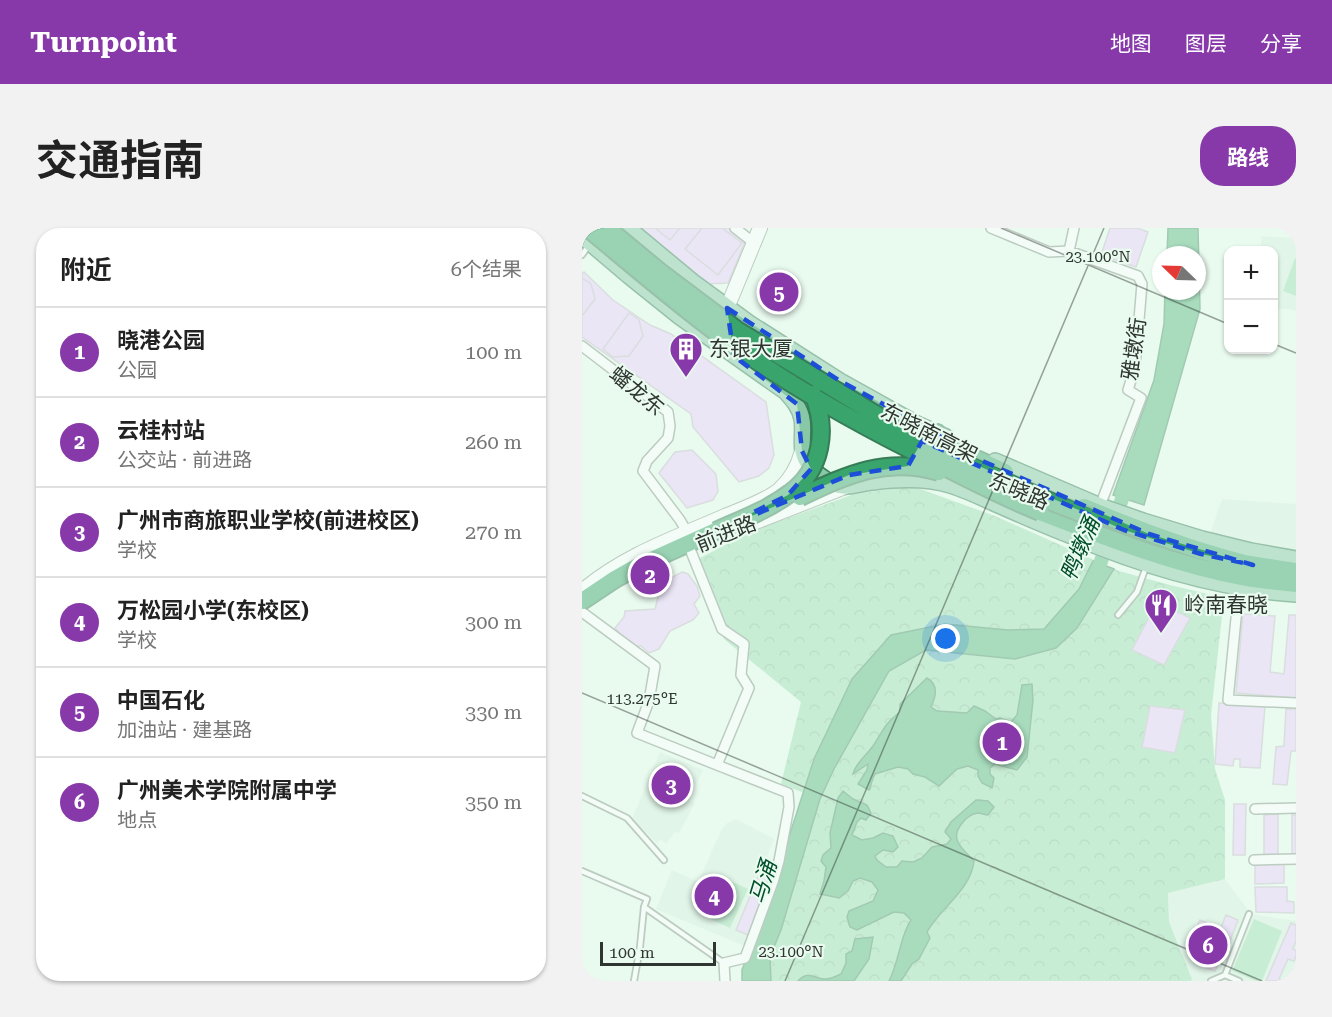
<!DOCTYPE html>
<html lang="zh">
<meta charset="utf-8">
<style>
:root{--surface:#fff;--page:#f2f2f2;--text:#222;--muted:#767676;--line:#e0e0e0;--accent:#8739aa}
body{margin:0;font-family:"Roboto Serif","Noto Sans SC",serif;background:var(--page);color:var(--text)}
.controls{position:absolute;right:18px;top:18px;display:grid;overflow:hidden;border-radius:12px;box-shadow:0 2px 4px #0004}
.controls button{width:54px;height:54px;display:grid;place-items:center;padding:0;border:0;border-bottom:2px solid var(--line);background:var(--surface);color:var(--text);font:30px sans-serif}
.compass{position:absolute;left:570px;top:18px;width:54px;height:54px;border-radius:50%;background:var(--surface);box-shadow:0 2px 4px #0004;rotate:293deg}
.scale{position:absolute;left:18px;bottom:15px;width:116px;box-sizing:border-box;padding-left:6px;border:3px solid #2f3531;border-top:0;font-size:16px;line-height:21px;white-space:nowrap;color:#2f3531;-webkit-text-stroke:4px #e9faee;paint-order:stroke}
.you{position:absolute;left:364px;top:411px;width:21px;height:21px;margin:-15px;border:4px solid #fff;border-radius:50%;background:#1a73e8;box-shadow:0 0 0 9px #1a73e833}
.badge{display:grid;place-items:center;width:39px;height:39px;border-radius:50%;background:var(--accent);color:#fff;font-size:20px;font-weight:700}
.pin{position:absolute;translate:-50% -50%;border:3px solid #fff;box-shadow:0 2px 6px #0006}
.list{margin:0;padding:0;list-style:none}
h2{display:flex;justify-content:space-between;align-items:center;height:78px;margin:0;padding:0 24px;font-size:26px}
h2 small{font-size:20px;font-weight:400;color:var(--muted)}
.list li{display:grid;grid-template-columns:39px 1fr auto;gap:18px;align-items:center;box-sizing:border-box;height:90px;padding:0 24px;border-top:2px solid var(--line)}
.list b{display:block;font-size:22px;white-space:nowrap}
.list p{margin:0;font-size:20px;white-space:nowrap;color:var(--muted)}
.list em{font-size:20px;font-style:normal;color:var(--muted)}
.map{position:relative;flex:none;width:714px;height:753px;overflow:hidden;border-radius:24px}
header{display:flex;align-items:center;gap:36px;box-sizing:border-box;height:84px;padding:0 30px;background:var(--accent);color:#fff}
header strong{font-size:28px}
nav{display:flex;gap:33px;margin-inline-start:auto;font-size:21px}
.intro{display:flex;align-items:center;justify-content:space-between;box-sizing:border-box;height:144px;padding:0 36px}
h1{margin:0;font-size:42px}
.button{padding:15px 27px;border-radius:24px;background:var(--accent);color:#fff;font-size:21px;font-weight:700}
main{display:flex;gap:36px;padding:0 36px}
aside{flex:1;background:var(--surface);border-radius:24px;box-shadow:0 2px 4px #0004}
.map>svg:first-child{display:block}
.built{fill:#d8f0e0}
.park{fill:url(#park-crowns)}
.pitch{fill:#9fdeb7}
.water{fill:#59b882;stroke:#4c916a;stroke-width:1.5}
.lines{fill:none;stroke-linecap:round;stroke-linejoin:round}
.river{stroke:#59b882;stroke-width:14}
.building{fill:#edcefe;stroke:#c6bccb;stroke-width:1.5}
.lane-casing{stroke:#86958b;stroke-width:8}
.street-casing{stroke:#86958b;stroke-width:12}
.secondary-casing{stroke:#86958b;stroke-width:16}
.primary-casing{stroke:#367d57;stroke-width:18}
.highway-casing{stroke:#367d57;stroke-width:20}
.lane{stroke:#fff;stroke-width:4.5}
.street{stroke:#fff;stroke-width:9}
.secondary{stroke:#fff;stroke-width:14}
.primary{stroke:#88c8a7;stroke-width:15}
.highway{stroke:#39a46c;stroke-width:16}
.highway-bridge-casing{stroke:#367d57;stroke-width:20;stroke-linecap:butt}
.highway-bridge{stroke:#39a46c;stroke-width:16}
.marked{fill:none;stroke:#1d4ed8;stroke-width:4.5;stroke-dasharray:12 8;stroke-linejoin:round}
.ticks{fill:none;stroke:#2f3531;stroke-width:1.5;stroke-opacity:0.45}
.labels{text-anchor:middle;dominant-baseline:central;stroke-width:4.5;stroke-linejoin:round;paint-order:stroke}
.poi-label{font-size:21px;fill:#2f3531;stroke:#e9faee;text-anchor:start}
.street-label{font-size:21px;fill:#2f3531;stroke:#e9faee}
.water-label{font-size:22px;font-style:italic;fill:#004e2b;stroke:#e9faee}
.ticks-label{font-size:15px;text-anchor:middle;fill:#2f3531;stroke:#e9faee;stroke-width:4.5;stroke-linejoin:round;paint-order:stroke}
</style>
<header>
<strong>Turnpoint</strong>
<nav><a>地图</a><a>图层</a><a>分享</a></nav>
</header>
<div class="intro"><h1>交通指南</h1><a class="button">路线</a></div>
<main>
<aside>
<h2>附近<small>6个结果</small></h2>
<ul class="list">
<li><span class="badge">1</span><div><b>晓港公园</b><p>公园</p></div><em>100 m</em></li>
<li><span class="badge">2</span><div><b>云桂村站</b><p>公交站 · 前进路</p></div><em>260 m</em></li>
<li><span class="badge">3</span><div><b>广州市商旅职业学校(前进校区)</b><p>学校</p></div><em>270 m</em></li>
<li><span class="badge">4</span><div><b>万松园小学(东校区)</b><p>学校</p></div><em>300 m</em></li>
<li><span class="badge">5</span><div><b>中国石化</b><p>加油站 · 建基路</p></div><em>330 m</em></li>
<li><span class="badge">6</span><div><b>广州美术学院附属中学</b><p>地点</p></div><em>350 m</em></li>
</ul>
</aside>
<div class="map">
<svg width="714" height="753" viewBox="0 0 714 753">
<defs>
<pattern id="park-crowns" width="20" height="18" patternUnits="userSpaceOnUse" patternTransform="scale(1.5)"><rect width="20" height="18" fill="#9fdeb7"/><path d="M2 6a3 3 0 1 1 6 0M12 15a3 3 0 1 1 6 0" fill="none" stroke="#89bf9e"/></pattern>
</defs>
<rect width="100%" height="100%" fill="#e9faee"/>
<path class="built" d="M679 8 714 10V83L706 81H692V22H679Z
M640 271 714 276V326L627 309Z
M78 524 121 542 106 572 113 575 97 605 93 604 84 616 78 611 75 615 50 591Z
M154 591 192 611 185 628 194 635 165 719 74 681 90 642 116 654 139 603 145 595Z
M643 651 669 686 714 693V753H609L610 751 587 694 586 665Z"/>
<path class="park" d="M330 258 413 288 537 343 588 357 642 370 629 487 633 541 643 572V651L586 665 587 694 610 751 609 753H189L188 729 199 702 238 571 199 556 219 474 142 411 116 331 168 304 272 266Z"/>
<path class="pitch" d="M713 30 714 31V68L701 63Z
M136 647 166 661 148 700 118 686Z
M672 691 700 703 680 753H674L650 743Z"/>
<path class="water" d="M586 0H616L618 81 562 277 531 267 572 152 582 96 583 63H615V27H585Z
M511 333 532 341 495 400 474 420 433 431 344 422 307 443 252 541 238 571 199 702 188 729 189 753H160V742L188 668 232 531 270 451 309 407 363 396 426 402 462 401 497 361Z
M345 450C357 457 354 468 349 479L355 483 385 485 392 478 403 483 414 491 418 490 429 494 435 487 440 457 450 456 451 472 445 529 435 542 413 536 408 540V546L412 550 410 560 400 555 396 548V542L386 538 375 541 357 558 343 549 331 546 326 541 316 539 293 546C289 552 290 557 287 562L276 556 285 542 286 536 271 546C274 534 284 528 291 518 301 503 302 496 318 484V476Z
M261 563 271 571 285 577 289 585 284 592 279 590 275 594 270 607 280 612 291 610 301 605 311 608 316 619 311 624 301 622 293 628 295 632 304 639H315L320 633 331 634 340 630 350 619 365 616 369 611 363 604 369 594 394 572 406 573 412 579 406 587C405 587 397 585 396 585 385 586 370 603 376 614 379 621 387 627 392 633 389 662 358 680 345 704L348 710 337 731 330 736 319 753H307C317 734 318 708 329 692L322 685 312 684 275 702 268 699 265 689 267 683 291 673 296 662 290 654 278 650 271 653 266 663 257 670 238 666 242 653 244 639 239 633 241 627 249 620 248 605 256 570Z
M291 709 287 731 272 753H216C226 741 233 752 244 751 249 751 255 748 259 746L264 735V726L270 723 273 711Z"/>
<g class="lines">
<path class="river" d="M513 351 546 253"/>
</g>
<path class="building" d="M59 0H148L163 14 146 55 124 56Z
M73 0H98L88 12Z
M120 0H140L160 15 136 47 103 21Z
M528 0H555L566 4 554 39 519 27Z
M2 44 31 72 68 97 89 106 184 174 192 227 187 240 177 248 157 254 111 199 109 186 0 109V45Z
M0 50 9 56 13 71 0 88Z
M47 85 57 92 61 108 47 128 31 129 21 121Z
M110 222 134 246 136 263 131 272 105 280 77 245 93 224Z
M486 326 497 330 494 337 483 332Z
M100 344 106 346 115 358 118 368 112 376 117 385 111 392 92 401 88 403 77 421 67 425 59 418H49L33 400 42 389 43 383 73 381 80 353 89 350Z
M575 374 608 390 582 437 550 422Z
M661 386 693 388 688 444 702 446 707 387H714V470L654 465Z
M637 475 683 478 678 540 658 539V531H652L651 538 633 536Z
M568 478 603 482 593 525 560 519Z
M704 481H714V523H709L705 557 691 556 694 519 702 518Z
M652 576H664L663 627H651Z
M696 586V627H682V587Z
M710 587H714V627H710Z
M183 632 194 636 186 654 188 655 166 707 154 702Z
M673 636H702V655L673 656Z
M673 659H705V673L712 674V685L674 684Z
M644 687 656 692 644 723 648 724 645 731 639 729 633 743 623 739 627 731 609 724V722L605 720 607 714 605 713 608 706H610L613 699H615L618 692 625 695 620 709 633 714Z
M709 695 714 697V713L711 721 714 723V728L712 733 706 731 697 751 703 753H684Z"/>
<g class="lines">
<defs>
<path id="lane" d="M0 27 7 17
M536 387 555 364 564 339
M0 568 45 590 82 632
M0 643 65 671 62 679
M643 747 667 686
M52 753 58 719 62 679 142 735
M629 753 643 747 657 753"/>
<path id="street" d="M153 0 172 15
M409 0 467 24 487 23
M492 0 487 23 556 48 560 56 553 139 546 162 559 170 518 278
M0 118 86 184 88 198 86 210 65 233 61 243 98 292 105 304
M108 321 140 401 162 416 159 447 167 460 135 537 206 565 207 579 197 633 191 654 163 730 142 735 143 753
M657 360 646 472 714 475
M0 384 73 438 67 473 55 505 135 537
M673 581 714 580
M672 632 714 631"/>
<path id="secondary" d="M144 87 145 80 178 0
M161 299 263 259
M0 363C42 327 93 310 143 288 160 281 183 273 197 262 209 251 216 238 220 223"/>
<path id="primary" d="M46 0 111 54 167 95 258 153 337 197 364 209
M0 8 47 48 98 89 204 164C212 173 218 180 220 191 222 202 219 213 221 223 223 235 233 245 243 251 263 264 270 256 291 254 314 251 345 250 368 257 384 262 399 269 414 276 439 287 464 298 490 308 561 338 637 361 714 366
M413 233 518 278 561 293 620 311 669 323 714 331"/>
<path id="highway" d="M355 205 364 217 423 244
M502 279C557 302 612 323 671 337
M458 284C525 310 593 337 664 350 680 353 697 354 714 356
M661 335 714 343
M0 373 33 351 56 338 147 297"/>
</defs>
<use href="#lane" class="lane-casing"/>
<use href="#street" class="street-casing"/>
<use href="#secondary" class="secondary-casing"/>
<use href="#primary" class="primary-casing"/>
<use href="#highway" class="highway-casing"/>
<use href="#lane" class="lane"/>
<use href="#street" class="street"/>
<use href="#secondary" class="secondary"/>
<use href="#primary" class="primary"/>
<use href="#highway" class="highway"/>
<defs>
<path id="highway-bridge" d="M25 0 78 44 155 102 318 201 374 231 475 276 514 291
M7 1C54 40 100 80 150 116 213 161 282 199 351 233 386 251 422 269 458 284
M218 269C265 247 304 228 357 244
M134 303C158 292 186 282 208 265 240 242 246 201 231 166"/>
</defs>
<use href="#highway-bridge" class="highway-bridge-casing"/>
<use href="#highway-bridge" class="highway-bridge"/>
</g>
<path d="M0 0H714V753H0ZM145 80 258 153 355 205 364 217 567 306 671 337 619 326 542 302 340 213 326 238 267 247 134 303 206 267 229 241 220 223 215 176 152 128Z" fill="#e9faee" fill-opacity=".55" fill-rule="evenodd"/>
<path class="marked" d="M145 80 258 153 355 205 364 217 567 306 671 337 619 326 542 302 340 213 326 238 267 247 134 303 206 267 229 241 220 223 215 176 152 128Z"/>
<path class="ticks" d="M419 0 646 96M692 116 714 125M0 465 680 753M203 753 522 0"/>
<defs>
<symbol id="building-pin" viewBox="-11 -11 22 30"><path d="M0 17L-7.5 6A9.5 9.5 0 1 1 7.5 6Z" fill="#8739aa" stroke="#e9faee"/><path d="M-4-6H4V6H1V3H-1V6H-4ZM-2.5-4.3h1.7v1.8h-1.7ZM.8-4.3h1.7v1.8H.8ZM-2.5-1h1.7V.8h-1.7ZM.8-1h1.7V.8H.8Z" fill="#fff"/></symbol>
<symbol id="restaurant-pin" viewBox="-11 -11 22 30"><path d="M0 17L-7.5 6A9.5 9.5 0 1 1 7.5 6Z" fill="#8739aa" stroke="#e9faee"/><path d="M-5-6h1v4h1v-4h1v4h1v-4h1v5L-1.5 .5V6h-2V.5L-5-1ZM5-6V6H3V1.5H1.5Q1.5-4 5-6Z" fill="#fff"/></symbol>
</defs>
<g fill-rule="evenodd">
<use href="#building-pin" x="85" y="102" width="38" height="52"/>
<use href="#restaurant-pin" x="560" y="358" width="38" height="52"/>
</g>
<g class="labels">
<g class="poi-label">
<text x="127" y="121">东银大厦</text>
<text x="602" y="377">岭南春晓</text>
</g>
<g class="street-label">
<text transform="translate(552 121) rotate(-82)">雅墩街</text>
<text transform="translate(55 163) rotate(40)">蟠龙东</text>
<text transform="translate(347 205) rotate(27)">东晓南高架</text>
<text transform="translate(437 263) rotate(23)">东晓路</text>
<text transform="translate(144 306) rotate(-22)">前进路</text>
</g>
<g class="water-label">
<text transform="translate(498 321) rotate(-67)">鸭墩涌</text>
<text transform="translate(181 654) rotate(-73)">马涌</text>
</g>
</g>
<g class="ticks-label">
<text x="516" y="34">23.100°N</text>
<text x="60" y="476">113.275°E</text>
<text x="209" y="729">23.100°N</text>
</g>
</svg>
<div class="controls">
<button>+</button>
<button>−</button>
</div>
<svg class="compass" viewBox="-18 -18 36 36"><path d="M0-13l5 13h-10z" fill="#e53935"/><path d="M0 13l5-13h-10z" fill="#767676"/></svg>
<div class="scale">100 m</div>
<div class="you"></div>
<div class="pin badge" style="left:420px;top:514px">1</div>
<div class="pin badge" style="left:68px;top:347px">2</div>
<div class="pin badge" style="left:89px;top:557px">3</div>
<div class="pin badge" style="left:132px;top:668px">4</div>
<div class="pin badge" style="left:197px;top:64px">5</div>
<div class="pin badge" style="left:626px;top:717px">6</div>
</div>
</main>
